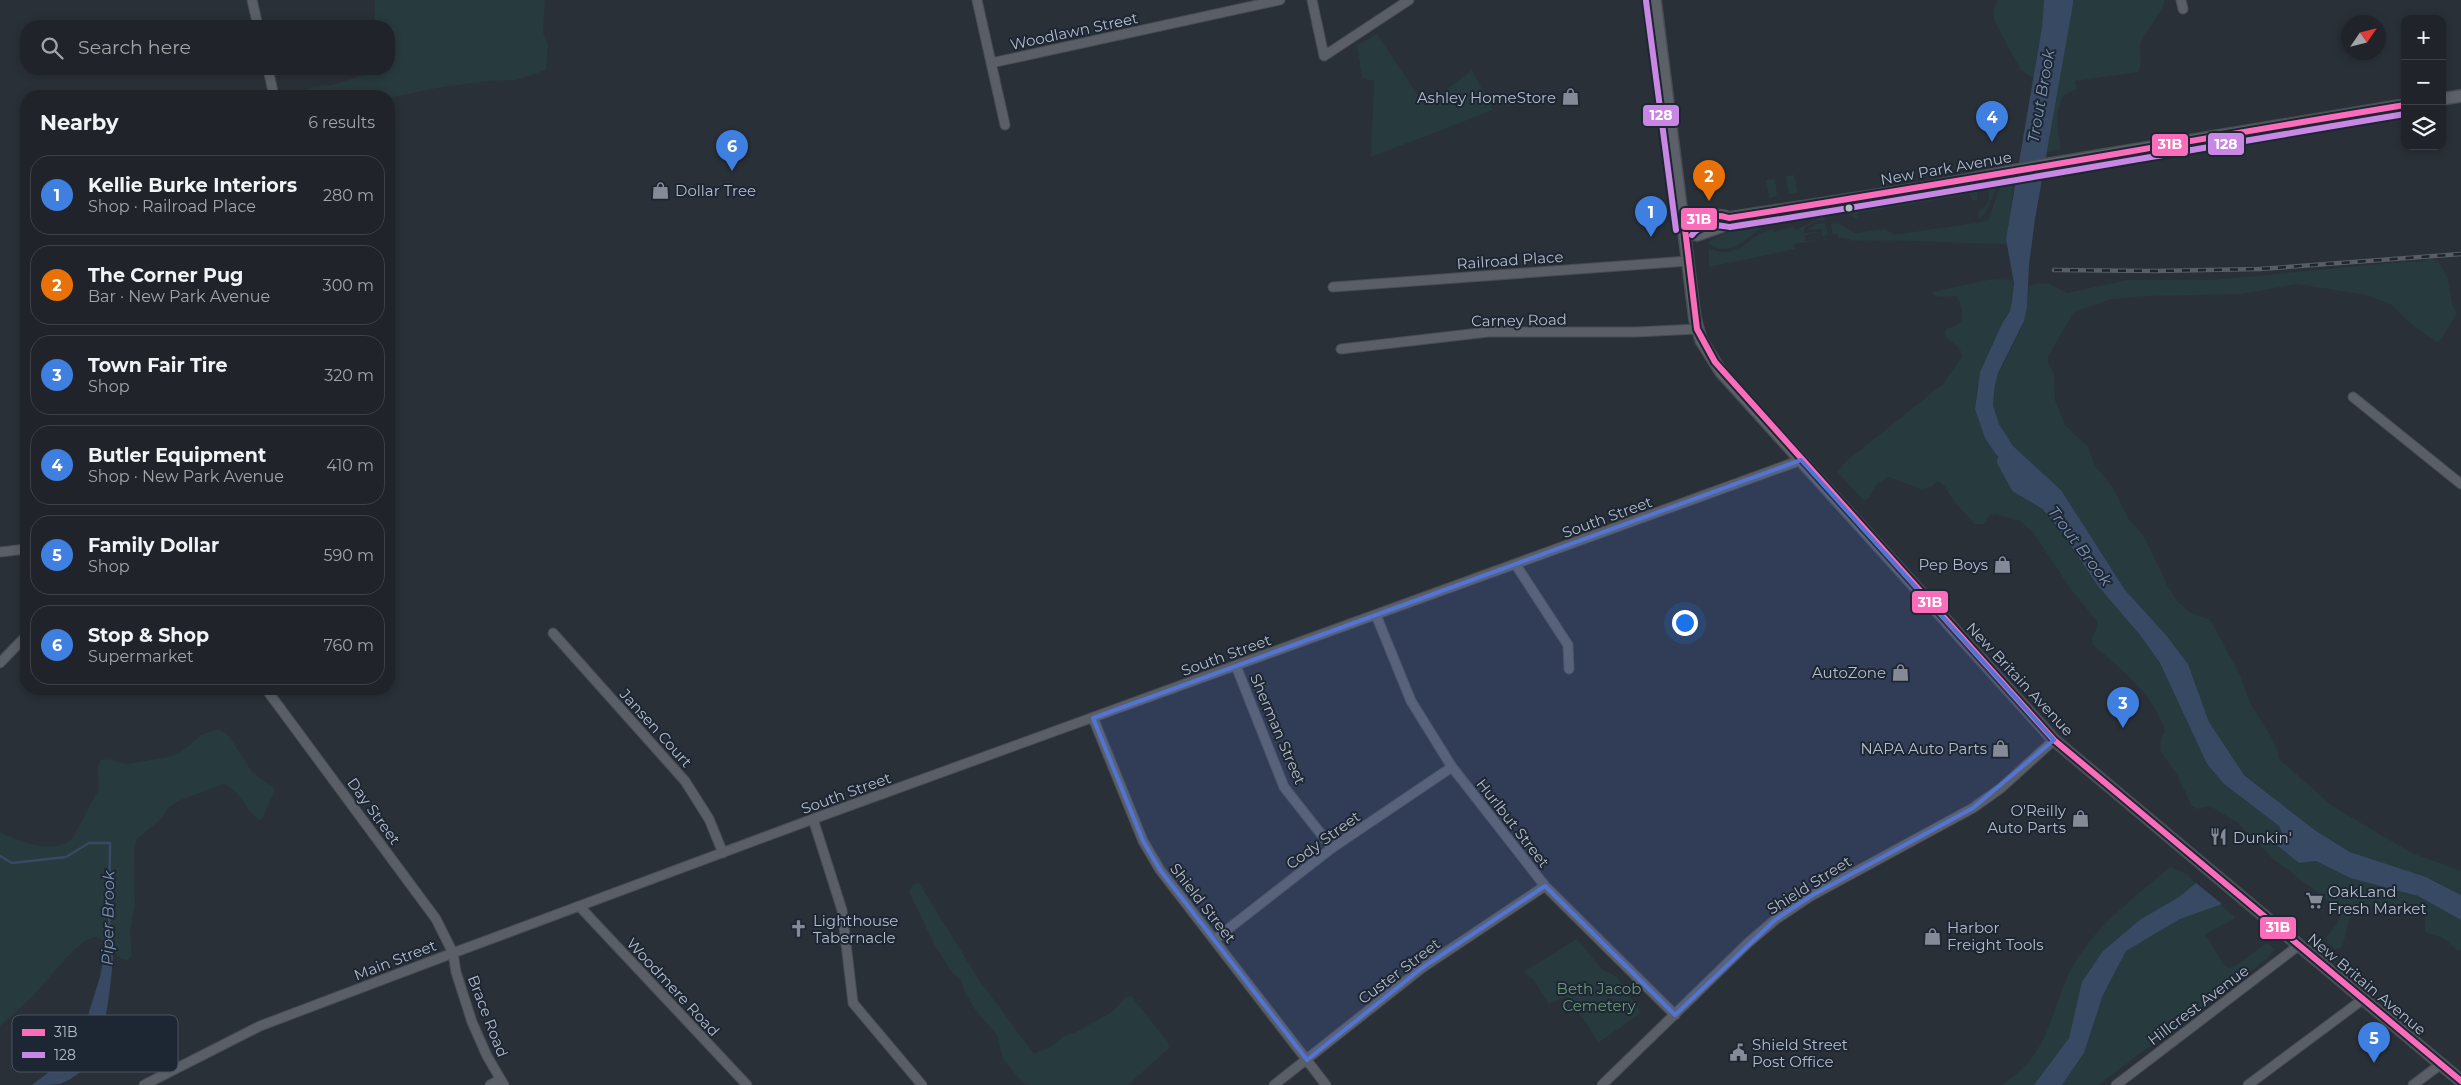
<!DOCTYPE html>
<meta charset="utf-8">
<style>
:root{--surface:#20242a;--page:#282c32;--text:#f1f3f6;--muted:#a2a4a8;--line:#3d4147;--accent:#8bbbb9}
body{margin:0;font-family:Montserrat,sans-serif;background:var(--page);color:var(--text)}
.controls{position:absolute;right:15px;top:15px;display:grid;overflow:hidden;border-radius:10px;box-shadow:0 2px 8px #0003}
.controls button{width:45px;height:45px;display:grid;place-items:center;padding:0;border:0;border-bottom:1px solid var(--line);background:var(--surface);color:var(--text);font:25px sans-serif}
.compass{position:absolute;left:2341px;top:15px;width:45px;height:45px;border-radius:50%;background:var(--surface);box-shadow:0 2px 8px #0003;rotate:55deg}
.you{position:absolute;left:1684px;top:622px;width:18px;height:18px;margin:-12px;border:4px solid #fff;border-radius:50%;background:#1a73e8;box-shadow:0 0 0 8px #1a73e833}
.badge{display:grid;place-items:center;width:32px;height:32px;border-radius:50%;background:var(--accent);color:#fff;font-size:16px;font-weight:700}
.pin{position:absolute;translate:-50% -41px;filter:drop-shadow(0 1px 2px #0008)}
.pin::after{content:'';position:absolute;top:26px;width:18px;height:15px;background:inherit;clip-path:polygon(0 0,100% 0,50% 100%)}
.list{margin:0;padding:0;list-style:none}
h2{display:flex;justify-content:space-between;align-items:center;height:65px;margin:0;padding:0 20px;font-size:21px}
h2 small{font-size:16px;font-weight:400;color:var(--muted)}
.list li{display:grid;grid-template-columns:32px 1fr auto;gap:15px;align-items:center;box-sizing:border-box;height:80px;margin:0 10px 10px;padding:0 10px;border:1px solid var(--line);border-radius:20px}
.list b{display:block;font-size:19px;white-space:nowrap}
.list p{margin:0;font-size:16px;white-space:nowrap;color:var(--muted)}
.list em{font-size:16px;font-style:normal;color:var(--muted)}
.icon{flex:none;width:28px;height:28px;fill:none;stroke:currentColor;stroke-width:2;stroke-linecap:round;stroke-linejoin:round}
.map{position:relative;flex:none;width:2461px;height:1085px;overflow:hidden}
.search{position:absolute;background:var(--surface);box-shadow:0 2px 8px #0003;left:20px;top:20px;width:375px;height:55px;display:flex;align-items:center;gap:12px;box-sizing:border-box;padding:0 18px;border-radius:20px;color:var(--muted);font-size:19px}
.panel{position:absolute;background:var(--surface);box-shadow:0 2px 8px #0003;left:20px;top:90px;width:375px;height:605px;border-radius:20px}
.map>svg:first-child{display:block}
.green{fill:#273a3e}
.water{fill:#384963}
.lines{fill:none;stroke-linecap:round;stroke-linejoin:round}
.stream{stroke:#384963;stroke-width:2.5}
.river{stroke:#384963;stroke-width:16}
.minor-casing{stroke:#484c53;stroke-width:11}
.major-casing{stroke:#484c55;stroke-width:14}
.minor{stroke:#5a5e66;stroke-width:9}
.major{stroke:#5c6168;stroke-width:11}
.rail-casing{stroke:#595d64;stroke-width:4.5}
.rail{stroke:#1d2633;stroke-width:2.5;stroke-dasharray:8;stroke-linecap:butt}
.bus-1-casing{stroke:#1d2633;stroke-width:10}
.bus-2-casing{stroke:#1d2633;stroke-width:10}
.bus-1{stroke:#fb6dba;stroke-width:6}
.bus-2{stroke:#c787e3;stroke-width:6}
.marked{fill:#5274d3;fill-opacity:0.2;stroke:#5274d3;stroke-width:4;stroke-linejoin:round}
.bus-dot{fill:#b4bcc9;stroke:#1d2633;stroke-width:2}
.labels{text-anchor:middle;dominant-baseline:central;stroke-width:4;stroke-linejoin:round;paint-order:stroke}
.street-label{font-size:15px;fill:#b4bcc9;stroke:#1d2633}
.poi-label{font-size:15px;fill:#b4bcc9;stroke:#1d2633;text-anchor:start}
.park-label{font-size:15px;fill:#6b9a76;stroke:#1d2633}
.water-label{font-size:16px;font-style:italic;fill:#7c92b1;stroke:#1d2633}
.key{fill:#1d2633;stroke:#4a5360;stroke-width:1}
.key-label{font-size:14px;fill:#b4bcc9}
.line-badge{stroke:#1d2633;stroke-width:2}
.badge-label{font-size:14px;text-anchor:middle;font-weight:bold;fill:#fff}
</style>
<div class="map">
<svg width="2461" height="1085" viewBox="0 0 2461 1085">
<rect width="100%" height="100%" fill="#2a3038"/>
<path class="green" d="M375 0H545L543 32 548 45 546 70 516 80 488 81 442 87 389 98 288 96 313 87 332 85 382 69H389V26H375Z
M1998 0H2044L2042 27 2033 78 2021 70 1995 22 1993 10Z
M2073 0H2165C2161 16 2147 27 2141 42 2138 51 2144 64 2138 72L2075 81 2077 89 2064 95C2054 111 2058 131 2061 149L2047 152Z
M1377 34 1425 106 1472 70 1493 110 1371 157 1374 81 1362 78 1357 45Z
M1794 175 1798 193 1789 194 1786 176Z
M1775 179 1777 196 1769 198 1766 180Z
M2014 184 2006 244C1956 244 1906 239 1857 241 1850 241 1846 237 1838 238V234L1833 235 1831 224 1838 223 1855 233 1885 229 1894 235 1982 222 1988 220 2000 187Z
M1994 188 1995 191 1985 214 1979 219 1978 212C1989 206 1990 201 1988 189Z
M1977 191V200H1972L1970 194 1858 213 1857 219 1847 213Z
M1824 216 1825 220 1817 221 1804 228V233L1820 232 1805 235 1806 241 1826 239 1794 244 1795 249 1709 267V248C1740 262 1747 234 1773 229L1774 232 1793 227 1796 230Z
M1825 223 1828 235 1808 238 1823 235 1822 229 1807 230 1817 224Z
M1747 225 1761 228C1747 239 1725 260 1708 242L1727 232Z
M2431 258 2439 262 2448 279 2452 304 2457 313 2440 341 2437 342 2411 324 2392 305 2383 301 2367 295 2297 284 2242 294 2147 296 2112 299 2074 312 2048 356V363L2054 374 2055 400 2065 425 2088 447 2095 466 2112 486 2128 518 2145 538 2168 587 2179 603 2191 613 2208 619 2212 623 2240 675 2250 703 2270 735 2278 752V758L2332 806 2412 853 2461 871V895L2432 879 2350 852 2316 831 2240 771 2209 722 2188 664 2166 635 2125 590 2061 490 2013 446 1999 424 1993 405 1996 379 2022 327 2027 308 2029 286 2037 283 2049 284 2067 293 2128 280H2214L2402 262H2422Z
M1992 279 2013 280C2015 293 2014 309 2005 319L1980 372 1975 403 1985 438 2010 473 2060 531 2098 586 2140 635 2160 663 2207 764 2224 784 2279 826 2283 835 2274 841 2299 863 2316 861 2350 878 2418 896 2461 920V950H2457L2443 938 2425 932V914L2405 905C2400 907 2398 912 2392 912 2378 911 2364 895 2352 914 2346 924 2347 937 2341 948L2335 949 2328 943 2326 938C2331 930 2344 920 2339 909L2273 859 2238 823 2210 806 2197 809 2192 806 2176 773 2160 751 2161 739 2165 731C2154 694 2121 669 2093 645L2092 638 2097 627V621L2073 592 2032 531 2020 521 1995 514 1989 516 1984 524H1974C1968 515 1959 508 1953 499 1948 493 1946 485 1938 481L1931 487 1922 489 1888 477 1877 484 1869 498 1864 501C1856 490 1845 482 1838 472L1843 464 1943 384 1962 357C1962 344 1948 344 1944 333L1947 328 1954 327 1961 321C1964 312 1961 303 1956 296L1935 297 1933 292Z
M219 729 229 736 252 772 274 788C274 800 265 805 264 817L259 820C243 808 242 792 224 784L178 801 168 808 161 819 137 839 134 850 135 906 130 931 132 955 128 960 121 959C115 953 104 938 95 937 80 937 45 983 34 995 23 1006 11 1016 0 1026V832C20 842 52 855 72 839L98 791C101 779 93 771 101 760L107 759 126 764 169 757 181 752 201 735Z
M2170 867 2187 874 2195 883 2179 897 2141 919 2103 951 2069 1038 2034 1085H2001C2053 1054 2049 1007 2075 962 2099 923 2135 897 2170 867Z
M919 883 979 980 1034 1054 1052 1046 1064 1036 1076 1032 1112 1012 1125 998 1131 996 1168 1042 1169 1048 1128 1085H1028L1022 1082 1003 1059 997 1035 974 1008 965 992 961 980 952 972 935 946 909 892 913 884Z
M2220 904 2234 916V919L2205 934 2224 965 2229 968 2235 966 2267 943 2274 949 2267 959 2098 1085H2062L2084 1053 2103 995 2126 951 2179 919Z
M1577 939 1602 969 1617 977 1641 1013 1598 1043 1589 1027 1566 996 1549 1004 1533 979 1523 972Z"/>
<path class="water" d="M2044 0H2073V4L2035 219 2029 265 2027 308 2024 321 1998 373 1995 385 1993 405 1999 424 2013 446 2061 490 2125 590 2166 635 2188 664 2209 722 2244 775 2316 831 2350 852 2426 877 2461 895V920L2418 896 2350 878 2316 861 2299 863 2273 842 2283 835 2279 826 2224 784 2207 764 2160 663 2140 635 2098 586 2060 530 1995 453 1985 438 1975 409 1980 372 2002 324 2010 311 2012 302 2014 283 2006 239 2042 27Z
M2196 883 2222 904 2180 919 2126 951 2103 995 2084 1053 2062 1085H2034L2069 1038 2082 982 2103 951 2141 919 2179 897Z
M110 938 114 940C113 966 107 1034 94 1056 88 1068 72 1080 59 1084 52 1085 40 1085 32 1085L53 1069 68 1063 82 1050 87 1031 89 1012 100 977 107 939Z"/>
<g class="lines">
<path class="stream" d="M0 856 12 863 66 857 89 843H110L109 941"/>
<path class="river" d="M2005 461 2018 485 2045 501"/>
<defs>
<path id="minor" d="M252 0 258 26
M977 0 1005 125
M1312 0 1324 56 1409 0
M2181 0 2183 9
M991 63 1280 0
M268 69 274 96
M1333 287 1688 261
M1341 349 1488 332H1636L1697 329
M2353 397 2461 484
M0 552 26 549
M1516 565 1568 645 1569 669
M1376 615 1411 701 1452 767 1545 886 1675 1015
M553 633 685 781 709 819 723 853
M0 663 26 636
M1236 666 1284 787 1332 848
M266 689 436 919 453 953 456 972 472 1022 487 1056 504 1085
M1093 718 1143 841 1160 870 1326 1085
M813 819 842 910 853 1003 922 1085
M580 907 747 1085
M1214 940 1332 848 1452 767
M144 1085 260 1026 453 953 813 819 1801 460
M490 1085 499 1080
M1274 1085 1422 968 1545 886
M1602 1085 1748 943 1775 920 1811 896 1973 808 2001 788 2054 740
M2116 1085 2298 946
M2248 1085 2362 1000
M2413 1085 2441 1064"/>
<path id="major" d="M1655 0 1695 319 1701 340 1721 372 2054 740 2461 1081
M2442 99 2461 96
M1685 229C1691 218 1718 212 1729 218L1924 188 2044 165 2405 105
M1685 229 1697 235 1720 227 1729 218"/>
</defs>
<use href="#minor" class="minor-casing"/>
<use href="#major" class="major-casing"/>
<use href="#minor" class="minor"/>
<use href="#major" class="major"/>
<defs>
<path id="rail" d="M2054 270 2155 271 2260 269 2461 254"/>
</defs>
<use href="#rail" class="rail-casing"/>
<use href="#rail" class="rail"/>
<defs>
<path id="bus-1" d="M2405 105C2179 142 1955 183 1729 218 1714 213 1695 217 1685 229L1697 329 1715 362 2054 740 2461 1081"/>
<path id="bus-2" d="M1646 1 1676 230
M1692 235C1702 222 1716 225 1730 227 1956 192 2180 151 2405 114"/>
</defs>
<use href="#bus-1" class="bus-1-casing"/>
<use href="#bus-2" class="bus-2-casing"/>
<use href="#bus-1" class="bus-1"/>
<use href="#bus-2" class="bus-2"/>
</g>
<path class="marked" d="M1801 460 2054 740 1973 808 1811 896 1775 920 1675 1015 1545 886 1422 968 1307 1060 1160 870 1143 841 1093 718Z"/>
<defs>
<symbol id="shop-bare" viewBox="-9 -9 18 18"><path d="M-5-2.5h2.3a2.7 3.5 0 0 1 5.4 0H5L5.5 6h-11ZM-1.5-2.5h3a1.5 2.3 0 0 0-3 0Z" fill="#848b96" stroke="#1d2633" stroke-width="2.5" paint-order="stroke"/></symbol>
<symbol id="restaurant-bare" viewBox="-9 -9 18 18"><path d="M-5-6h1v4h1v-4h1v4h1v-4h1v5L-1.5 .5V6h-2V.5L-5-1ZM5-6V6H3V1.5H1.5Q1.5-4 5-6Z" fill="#848b96" stroke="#1d2633" stroke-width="2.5" paint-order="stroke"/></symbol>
<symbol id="supermarket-bare" viewBox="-9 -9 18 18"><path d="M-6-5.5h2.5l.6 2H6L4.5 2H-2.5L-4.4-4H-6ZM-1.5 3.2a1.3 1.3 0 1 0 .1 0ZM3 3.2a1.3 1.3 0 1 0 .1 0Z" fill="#848b96" stroke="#1d2633" stroke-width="2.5" paint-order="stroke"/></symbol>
<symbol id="church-bare" viewBox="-9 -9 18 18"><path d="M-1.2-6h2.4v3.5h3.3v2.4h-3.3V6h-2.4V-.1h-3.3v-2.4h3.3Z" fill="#848b96" stroke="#1d2633" stroke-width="2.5" paint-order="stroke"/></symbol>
<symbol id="civic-bare" viewBox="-9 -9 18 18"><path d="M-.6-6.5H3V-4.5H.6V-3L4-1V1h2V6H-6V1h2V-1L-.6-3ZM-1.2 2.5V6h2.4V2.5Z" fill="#848b96" stroke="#1d2633" stroke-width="2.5" paint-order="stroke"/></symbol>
</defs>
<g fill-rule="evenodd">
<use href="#shop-bare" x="1558" y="84" width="25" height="25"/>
<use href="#shop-bare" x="648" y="178" width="25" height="25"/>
<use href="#shop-bare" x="1990" y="552" width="25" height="25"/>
<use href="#shop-bare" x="1888" y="660" width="25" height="25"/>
<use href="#shop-bare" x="1988" y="736" width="25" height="25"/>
<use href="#shop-bare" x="2068" y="806" width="25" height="25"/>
<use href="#restaurant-bare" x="2206" y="824" width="25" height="25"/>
<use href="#supermarket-bare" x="2302" y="888" width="25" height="25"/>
<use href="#church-bare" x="786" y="916" width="25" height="25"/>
<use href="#shop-bare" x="1920" y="924" width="25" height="25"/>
<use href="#civic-bare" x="1726" y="1040" width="25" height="25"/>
</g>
<circle class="bus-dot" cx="1849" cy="208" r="4.5"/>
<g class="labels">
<g class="street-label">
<text transform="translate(1074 31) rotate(-12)">Woodlawn Street</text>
<text transform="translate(1946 168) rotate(-10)">New Park Avenue</text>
<text transform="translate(1510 260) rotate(-4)">Railroad Place</text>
<text transform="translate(1519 320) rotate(-1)">Carney Road</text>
<text transform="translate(1607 517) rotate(-20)">South Street</text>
<text transform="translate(1226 655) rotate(-20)">South Street</text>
<text transform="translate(2020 679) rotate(47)">New Britain Avenue</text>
<text transform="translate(656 728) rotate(48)">Jansen Court</text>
<text transform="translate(1278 729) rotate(67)">Sherman Street</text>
<text transform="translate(846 793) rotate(-20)">South Street</text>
<text transform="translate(374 811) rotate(54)">Day Street</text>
<text transform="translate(1513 823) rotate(52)">Hurlbut Street</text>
<text transform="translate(1323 840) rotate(-36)">Cody Street</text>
<text transform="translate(1809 885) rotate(-32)">Shield Street</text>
<text transform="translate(1203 903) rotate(52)">Shield Street</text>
<text transform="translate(395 960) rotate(-21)">Main Street</text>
<text transform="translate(1399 971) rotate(-37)">Custer Street</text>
<text transform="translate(2367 984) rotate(40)">New Britain Avenue</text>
<text transform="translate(673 987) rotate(47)">Woodmere Road</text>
<text transform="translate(2198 1005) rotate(-37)">Hillcrest Avenue</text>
<text transform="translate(488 1016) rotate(69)">Brace Road</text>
</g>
<g class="poi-label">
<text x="1556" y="97" text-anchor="end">Ashley HomeStore</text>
<text x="675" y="190">Dollar Tree</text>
<text x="1988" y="564" text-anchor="end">Pep Boys</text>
<text x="1886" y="672" text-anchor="end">AutoZone</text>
<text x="1987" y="748" text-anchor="end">NAPA Auto Parts</text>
<text x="2066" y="810" text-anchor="end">O'Reilly<tspan x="2066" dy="17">Auto Parts</tspan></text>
<text x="2233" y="837">Dunkin'</text>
<text x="2328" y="891">OakLand<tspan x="2328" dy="17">Fresh Market</tspan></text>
<text x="813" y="920">Lighthouse<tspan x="813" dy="17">Tabernacle</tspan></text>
<text x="1947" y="927">Harbor<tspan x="1947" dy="17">Freight Tools</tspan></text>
<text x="1752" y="1044">Shield Street<tspan x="1752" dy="17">Post Office</tspan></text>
</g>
<g class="park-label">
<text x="1599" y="988">Beth Jacob<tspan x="1599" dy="17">Cemetery</tspan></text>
</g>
<g class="water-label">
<text transform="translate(2041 96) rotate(-80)">Trout Brook</text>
<text transform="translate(2080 546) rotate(53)">Trout Brook</text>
<text transform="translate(108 918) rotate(-89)">Piper Brook</text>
</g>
</g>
<rect x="12" y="1015" width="166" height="57" rx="8" class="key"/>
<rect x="22" y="1029" width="23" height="7" fill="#fb6dba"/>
<rect x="22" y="1052" width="23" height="6" fill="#c787e3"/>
<g class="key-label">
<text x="54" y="1037">31B</text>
<text x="54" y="1060">128</text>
</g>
<g class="line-badge">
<rect x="1642" y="104" width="38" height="23" rx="5" fill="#c787e3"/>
<rect x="2207" y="132" width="38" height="24" rx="5" fill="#c787e3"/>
<rect x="2151" y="133" width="38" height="24" rx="5" fill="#fb6dba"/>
<rect x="1680" y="207" width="38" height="24" rx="5" fill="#fb6dba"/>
<rect x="1911" y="590" width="38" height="24" rx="5" fill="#fb6dba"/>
<rect x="2259" y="916" width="38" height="24" rx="5" fill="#fb6dba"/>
</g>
<g class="badge-label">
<text x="1661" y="120">128</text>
<text x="2226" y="149">128</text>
<text x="2170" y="149">31B</text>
<text x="1699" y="224">31B</text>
<text x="1930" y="607">31B</text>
<text x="2278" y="932">31B</text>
</g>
</svg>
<div class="controls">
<button>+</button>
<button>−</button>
<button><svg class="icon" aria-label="layers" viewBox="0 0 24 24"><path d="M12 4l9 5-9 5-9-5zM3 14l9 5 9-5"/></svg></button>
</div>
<svg class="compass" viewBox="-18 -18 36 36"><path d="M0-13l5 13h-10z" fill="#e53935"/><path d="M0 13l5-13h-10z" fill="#a2a4a8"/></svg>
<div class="you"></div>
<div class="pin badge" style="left:1651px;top:237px;background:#3f7fe0">1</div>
<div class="pin badge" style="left:1709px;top:201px;background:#e8710a">2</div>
<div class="pin badge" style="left:2123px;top:728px;background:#3f7fe0">3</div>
<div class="pin badge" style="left:1992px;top:142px;background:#3f7fe0">4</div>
<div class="pin badge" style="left:2374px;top:1063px;background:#3f7fe0">5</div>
<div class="pin badge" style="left:732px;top:171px;background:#3f7fe0">6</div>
<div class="search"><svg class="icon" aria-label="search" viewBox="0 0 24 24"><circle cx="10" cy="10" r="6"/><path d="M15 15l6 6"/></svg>Search here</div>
<section class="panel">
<h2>Nearby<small>6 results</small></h2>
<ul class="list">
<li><span class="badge" style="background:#3f7fe0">1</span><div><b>Kellie Burke Interiors</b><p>Shop · Railroad Place</p></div><em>280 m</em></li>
<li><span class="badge" style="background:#e8710a">2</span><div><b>The Corner Pug</b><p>Bar · New Park Avenue</p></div><em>300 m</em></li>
<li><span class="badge" style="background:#3f7fe0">3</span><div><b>Town Fair Tire</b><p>Shop</p></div><em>320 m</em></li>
<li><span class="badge" style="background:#3f7fe0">4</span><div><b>Butler Equipment</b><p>Shop · New Park Avenue</p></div><em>410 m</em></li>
<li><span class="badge" style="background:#3f7fe0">5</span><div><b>Family Dollar</b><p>Shop</p></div><em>590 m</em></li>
<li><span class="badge" style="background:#3f7fe0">6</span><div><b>Stop &amp; Shop</b><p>Supermarket</p></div><em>760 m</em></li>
</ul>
</section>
</div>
